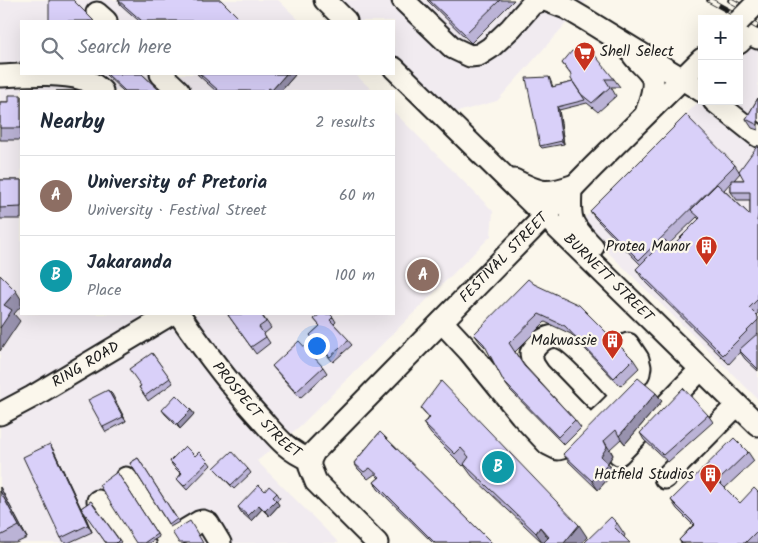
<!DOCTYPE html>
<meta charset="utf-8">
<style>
:root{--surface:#fff;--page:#f2f2f3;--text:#1f2937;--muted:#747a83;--line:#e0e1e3;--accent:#0b8043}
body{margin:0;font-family:Kalam,sans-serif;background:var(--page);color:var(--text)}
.controls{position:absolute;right:15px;top:15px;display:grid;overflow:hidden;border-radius:0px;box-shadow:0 5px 20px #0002}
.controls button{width:45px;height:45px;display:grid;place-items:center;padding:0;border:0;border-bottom:1px solid var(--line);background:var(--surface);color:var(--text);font:25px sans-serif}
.you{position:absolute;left:316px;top:345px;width:18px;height:18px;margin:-12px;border:4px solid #fff;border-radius:50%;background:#1a73e8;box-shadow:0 0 0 8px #1a73e833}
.badge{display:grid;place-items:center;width:32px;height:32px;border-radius:50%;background:var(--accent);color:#fff;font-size:16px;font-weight:700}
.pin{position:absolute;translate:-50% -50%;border:2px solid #fff;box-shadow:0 1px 5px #0006}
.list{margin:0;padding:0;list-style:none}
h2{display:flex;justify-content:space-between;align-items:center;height:65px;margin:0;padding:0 20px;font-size:21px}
h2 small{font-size:16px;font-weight:400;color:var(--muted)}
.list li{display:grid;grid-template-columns:32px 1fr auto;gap:15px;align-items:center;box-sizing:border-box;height:80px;padding:0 20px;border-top:1px solid var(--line)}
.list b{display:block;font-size:19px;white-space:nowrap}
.list p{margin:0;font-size:16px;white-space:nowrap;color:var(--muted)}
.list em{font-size:16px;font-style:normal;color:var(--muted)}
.icon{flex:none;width:28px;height:28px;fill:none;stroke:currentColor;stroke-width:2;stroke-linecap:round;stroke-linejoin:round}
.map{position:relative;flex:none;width:758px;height:543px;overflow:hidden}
.search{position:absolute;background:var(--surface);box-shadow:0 5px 20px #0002;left:20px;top:20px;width:375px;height:55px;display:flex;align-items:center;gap:12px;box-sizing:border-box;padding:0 18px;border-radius:0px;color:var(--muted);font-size:19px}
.panel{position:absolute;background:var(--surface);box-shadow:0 5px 20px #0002;left:20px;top:90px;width:375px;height:225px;border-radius:0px}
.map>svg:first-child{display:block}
.built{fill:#f1ebf0}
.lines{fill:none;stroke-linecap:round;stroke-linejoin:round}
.minor-casing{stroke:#1c1c1c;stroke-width:25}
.minor{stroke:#fbf7ec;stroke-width:21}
.rail-casing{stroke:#1c1c1c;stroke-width:5.5}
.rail{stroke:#fbf7ec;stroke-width:4;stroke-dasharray:11;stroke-linecap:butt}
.minor-bridge-casing{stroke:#1c1c1c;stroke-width:25;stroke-linecap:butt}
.minor-bridge{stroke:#fbf7ec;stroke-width:21}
.wall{fill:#bbb3d6;stroke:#1c1c1c;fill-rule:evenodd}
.shaded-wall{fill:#9892ae;stroke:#1c1c1c}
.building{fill:#d9d0f9;stroke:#1c1c1c}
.labels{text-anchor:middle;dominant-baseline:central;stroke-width:4.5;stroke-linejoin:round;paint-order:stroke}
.poi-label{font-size:15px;fill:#1c1c1c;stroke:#fbf7ec;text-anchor:end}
.street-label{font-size:15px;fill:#1c1c1c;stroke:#fbf7ec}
</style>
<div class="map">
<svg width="758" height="543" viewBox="0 0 758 543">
<rect width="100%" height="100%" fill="#fbf7ec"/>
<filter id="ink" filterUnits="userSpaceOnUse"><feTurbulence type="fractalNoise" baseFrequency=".02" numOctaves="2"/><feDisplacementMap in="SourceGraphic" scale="10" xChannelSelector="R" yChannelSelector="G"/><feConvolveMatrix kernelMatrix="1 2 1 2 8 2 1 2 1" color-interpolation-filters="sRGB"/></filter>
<g filter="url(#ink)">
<path class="built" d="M0 0H278L300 21H21V74H355L373 91H21V314H394V112L493 211 491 236 299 427 257 461 339 543H0Z
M333 0H587L497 101 450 114 394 59V21H355Z
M755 43 758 45V399L579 224 702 98V101H739V60Z"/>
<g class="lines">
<defs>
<g id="minor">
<path d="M325 0 346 21"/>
<path d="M403 0 453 48 470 56 479 55 490 48 511 28 532 4 542 0"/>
<path d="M545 0 566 8 583 18 702 91"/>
<path d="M97 13 106 21"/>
<path d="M739 43 749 33 758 38"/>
<path d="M633 55C638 62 645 67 650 74 658 84 649 102 646 114"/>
<path id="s1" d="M394 68 758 425"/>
<path d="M161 74 179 91"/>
<path d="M0 76C24 75 60 72 82 79 90 81 96 86 102 91"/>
<path d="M714 101 758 136"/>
<path d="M514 180C542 194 546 195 575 185"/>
<path d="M571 190C569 222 571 224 593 247"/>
<path id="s2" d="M179 314C204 350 230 385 260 418 277 437 286 450 310 460"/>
<path d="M442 322 469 351 521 415 548 444 558 449 569 446 605 413 625 393 635 380 639 373 640 367 638 359 628 344"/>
<path id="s3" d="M0 414 32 397 171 314"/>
<path d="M590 426 539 373 533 364 531 353C538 343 546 334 559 337 572 340 611 384 622 396"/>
<path d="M619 454 701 369"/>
<path d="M126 478 169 540"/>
<path d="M665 478 737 405"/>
<path d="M98 501 129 543"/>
<path d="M167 541 199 522 203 521 208 523 220 543"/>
<path id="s4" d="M377 543 316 482 310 467V460L314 452 593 167 702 59"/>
</g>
</defs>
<use href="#minor" class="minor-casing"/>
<use href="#minor" class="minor"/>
<defs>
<path id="rail" d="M709 0 758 27
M730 0 758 15"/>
</defs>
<use href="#rail" class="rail-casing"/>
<use href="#rail" class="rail"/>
<defs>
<path id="minor-bridge" d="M739 21 758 2"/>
</defs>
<use href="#minor-bridge" class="minor-bridge-casing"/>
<use href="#minor-bridge" class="minor-bridge"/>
</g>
<path class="wall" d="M118 0H221L242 21H139L121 5Z
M427 0H514L471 43Z
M562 63 614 79 620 87H611L616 96 598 112 587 103 559 110 564 144 542 148 540 146 549 77 550 79 553 87 573 82 571 75Z
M105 74H142L160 91H123Z
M197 74H294L295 75 281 91H216Z
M21 95V140H0V102H9Z
M758 98V130L752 128 746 119Z
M758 145V313L756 315 758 317V371L745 359 740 352 729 364 642 278 636 269 641 265 596 219 590 211 735 165 740 173 734 180H744ZM731 182V192L737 200H750V215L724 190ZM697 217 699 219 671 247 669 244Z
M0 180H21V219H0Z
M534 284 633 359 639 368 620 386 571 334 545 322 515 352 525 366 575 420 581 428 564 445 510 390 504 382 487 349 480 342 474 334Z
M230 314H263L262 315 271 328 264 334 270 343 256 354 228 315Z
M333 317 336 322 334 324 352 345 333 362 310 335 320 326 314 319Z
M152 353 173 383 148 401 139 387 141 386Z
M272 366 323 367 327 373 300 398 277 372Z
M108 390 126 421 106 432 103 427Z
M656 393 662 401 625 444 621 439 610 449 613 455 608 463 614 472 598 490 569 462 563 454Z
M421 408 587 537 543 543 472 476 464 465 463 466 431 434 423 423 429 418Z
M162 410H191L194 414 180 429 165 414Z
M708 415 713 422 668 462 644 440 640 433Z
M380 432 492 543H433L378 489 374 482 379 478 375 474 368 479 358 469 354 463Z
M54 451 81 508 91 501 121 542 120 543H106L82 508 92 532 68 543H65L61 538Z
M748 452 754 461 725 488 740 503 758 492V543H681L679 540 693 525 677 509 671 500Z
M195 456 208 461 211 465 187 490 177 479 181 474 173 466 170 461Z
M138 458 179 522 170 527 130 463Z
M214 468 248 469 251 473 234 489 218 472Z
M117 472 159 537 149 543H136Z
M0 487 27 538 16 543H0Z
M265 491 277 493 280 498 276 501 279 505 269 516 262 509 251 521 241 512 238 507Z
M617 523 625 535 624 537 584 543Z"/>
<path class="shaded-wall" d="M286 74H294L295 75 281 91H273L272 90Z
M557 107 559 110 564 144 562 141Z
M16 291 21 299V306L14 314 20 321 0 351V328L4 305Z
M108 390 112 394 126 421 123 417Z
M656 393 662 401 625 444 619 436Z
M191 410 194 414 180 429 177 424Z
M604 441 613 455 607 464 601 456Z
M50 444 54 451 92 532 88 525Z
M608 464 614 472 598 490 592 481Z
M0 487 27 538 19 526 0 491Z
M276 500 279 505 269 516 265 511Z
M259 505 262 509 251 521 248 516Z
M579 525 587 537 582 543H564Z
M540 527 548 538 543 543 536 533Z"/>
<path class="building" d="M49 0H73L94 21H49Z
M118 0H221L242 21H142Z
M429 0H500L465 34Z
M590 49 614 79H605L610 87 592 103 581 94 571 79V75L570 72 562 63 572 51 584 56Z
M107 74H142L160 91H125Z
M200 74H286L272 90 269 88 266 91H219Z
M549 77 552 87 573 82 585 100 557 107 562 141 540 146 526 78Z
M82 90V91H56Z
M9 95H21V128H0V102H9Z
M758 98V125L746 119Z
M686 115 735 165 639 260 590 211Z
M758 145V215L757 221 758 222V299L749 308 758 317V320L723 355 636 269 665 240 671 247 700 218 691 210 717 184 750 215V192H731V180H744L739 171Z
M0 180H21V207L0 208Z
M0 275 16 291 4 305 12 310 0 328Z
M528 279 534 284 579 305 633 359 614 378 565 326 539 314 509 343 524 366 575 420 558 437 504 382 484 344 474 334Z
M230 314H261L266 322 259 327 266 337 251 347 228 315Z
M320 314H330L333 317 330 320 349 340 330 357 310 335 320 326 314 319Z
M758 333V369L739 350Z
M299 341 323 367 296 392 272 366Z
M152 353 170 378 145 396 139 387 141 386 129 369Z
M638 378 656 393 619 436 616 430 604 441 607 447 601 456 608 464 592 481 563 454Z
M441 381 579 525 564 543H543L549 537 540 527 536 533 464 464 469 457 461 448 455 454 423 423 430 418 421 408Z
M683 388 708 415 663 455 640 433Z
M108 390 123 417 103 427 88 400Z
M176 395 191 410 177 424 162 410Z
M380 432 492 543H435L374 482 380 477 370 468 364 472 354 463Z
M734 438 748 452 718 481 740 503 754 488 758 492V530L745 543H682L679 540 695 524 671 500Z
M50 444 88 525 61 538 23 457Z
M185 446 195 456 199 452 208 461 184 486 177 479 182 473 170 461Z
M232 451 248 469 231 485 214 468Z
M138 458 177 519 169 525 130 463Z
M117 472 157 534 144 543H136L99 485Z
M259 485 265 491 269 486 277 493 273 497 276 500 265 511 259 505 248 516 238 507Z
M0 491 19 526 0 536Z
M91 501 119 540 116 543H106L81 508Z
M611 517 617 523 614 527 630 543H584Z
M190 521 203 543H179L172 532Z"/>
</g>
<defs>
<symbol id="supermarket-pin" viewBox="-11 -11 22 30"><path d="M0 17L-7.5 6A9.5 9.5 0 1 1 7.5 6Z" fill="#c8321e" stroke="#fbf7ec"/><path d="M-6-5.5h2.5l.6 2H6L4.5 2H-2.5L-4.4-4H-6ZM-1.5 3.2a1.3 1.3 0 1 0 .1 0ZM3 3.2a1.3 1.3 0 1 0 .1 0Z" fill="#fff"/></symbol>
<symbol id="building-pin" viewBox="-11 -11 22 30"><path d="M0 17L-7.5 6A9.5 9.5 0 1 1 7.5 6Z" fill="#c8321e" stroke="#fbf7ec"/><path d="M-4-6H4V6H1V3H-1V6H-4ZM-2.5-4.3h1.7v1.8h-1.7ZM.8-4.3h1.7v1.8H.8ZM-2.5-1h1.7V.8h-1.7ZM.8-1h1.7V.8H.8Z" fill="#fff"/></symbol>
</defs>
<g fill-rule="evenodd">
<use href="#supermarket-pin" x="572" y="40" width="25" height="34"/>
<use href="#building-pin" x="694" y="234" width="25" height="34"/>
<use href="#building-pin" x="600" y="328" width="25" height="34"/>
<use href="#building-pin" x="698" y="462" width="25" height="34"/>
</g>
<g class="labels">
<g class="poi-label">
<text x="600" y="52" text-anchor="start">Shell Select</text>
<text x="690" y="247">Protea Manor</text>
<text x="597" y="341">Makwassie</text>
<text x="694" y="475">Hatfield Studios</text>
</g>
<g class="street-label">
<text stroke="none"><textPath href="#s4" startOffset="390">FESTIVAL STREET</textPath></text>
<text stroke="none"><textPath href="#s1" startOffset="300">BURNETT STREET</textPath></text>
<text stroke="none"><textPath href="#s3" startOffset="99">RING ROAD</textPath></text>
<text stroke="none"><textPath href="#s2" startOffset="124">PROSPECT STREET</textPath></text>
</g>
</g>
</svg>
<div class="controls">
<button>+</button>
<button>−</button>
</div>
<div class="you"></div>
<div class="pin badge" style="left:423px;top:275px;background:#8d6e63">A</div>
<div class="pin badge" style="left:498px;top:467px;background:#0f9aa8">B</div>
<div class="search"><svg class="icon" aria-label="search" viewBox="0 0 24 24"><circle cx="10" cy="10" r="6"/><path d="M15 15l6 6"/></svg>Search here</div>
<section class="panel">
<h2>Nearby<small>2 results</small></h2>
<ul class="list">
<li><span class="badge" style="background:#8d6e63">A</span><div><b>University of Pretoria</b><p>University · Festival Street</p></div><em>60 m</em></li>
<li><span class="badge" style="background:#0f9aa8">B</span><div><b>Jakaranda</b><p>Place</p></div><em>100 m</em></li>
</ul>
</section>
</div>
